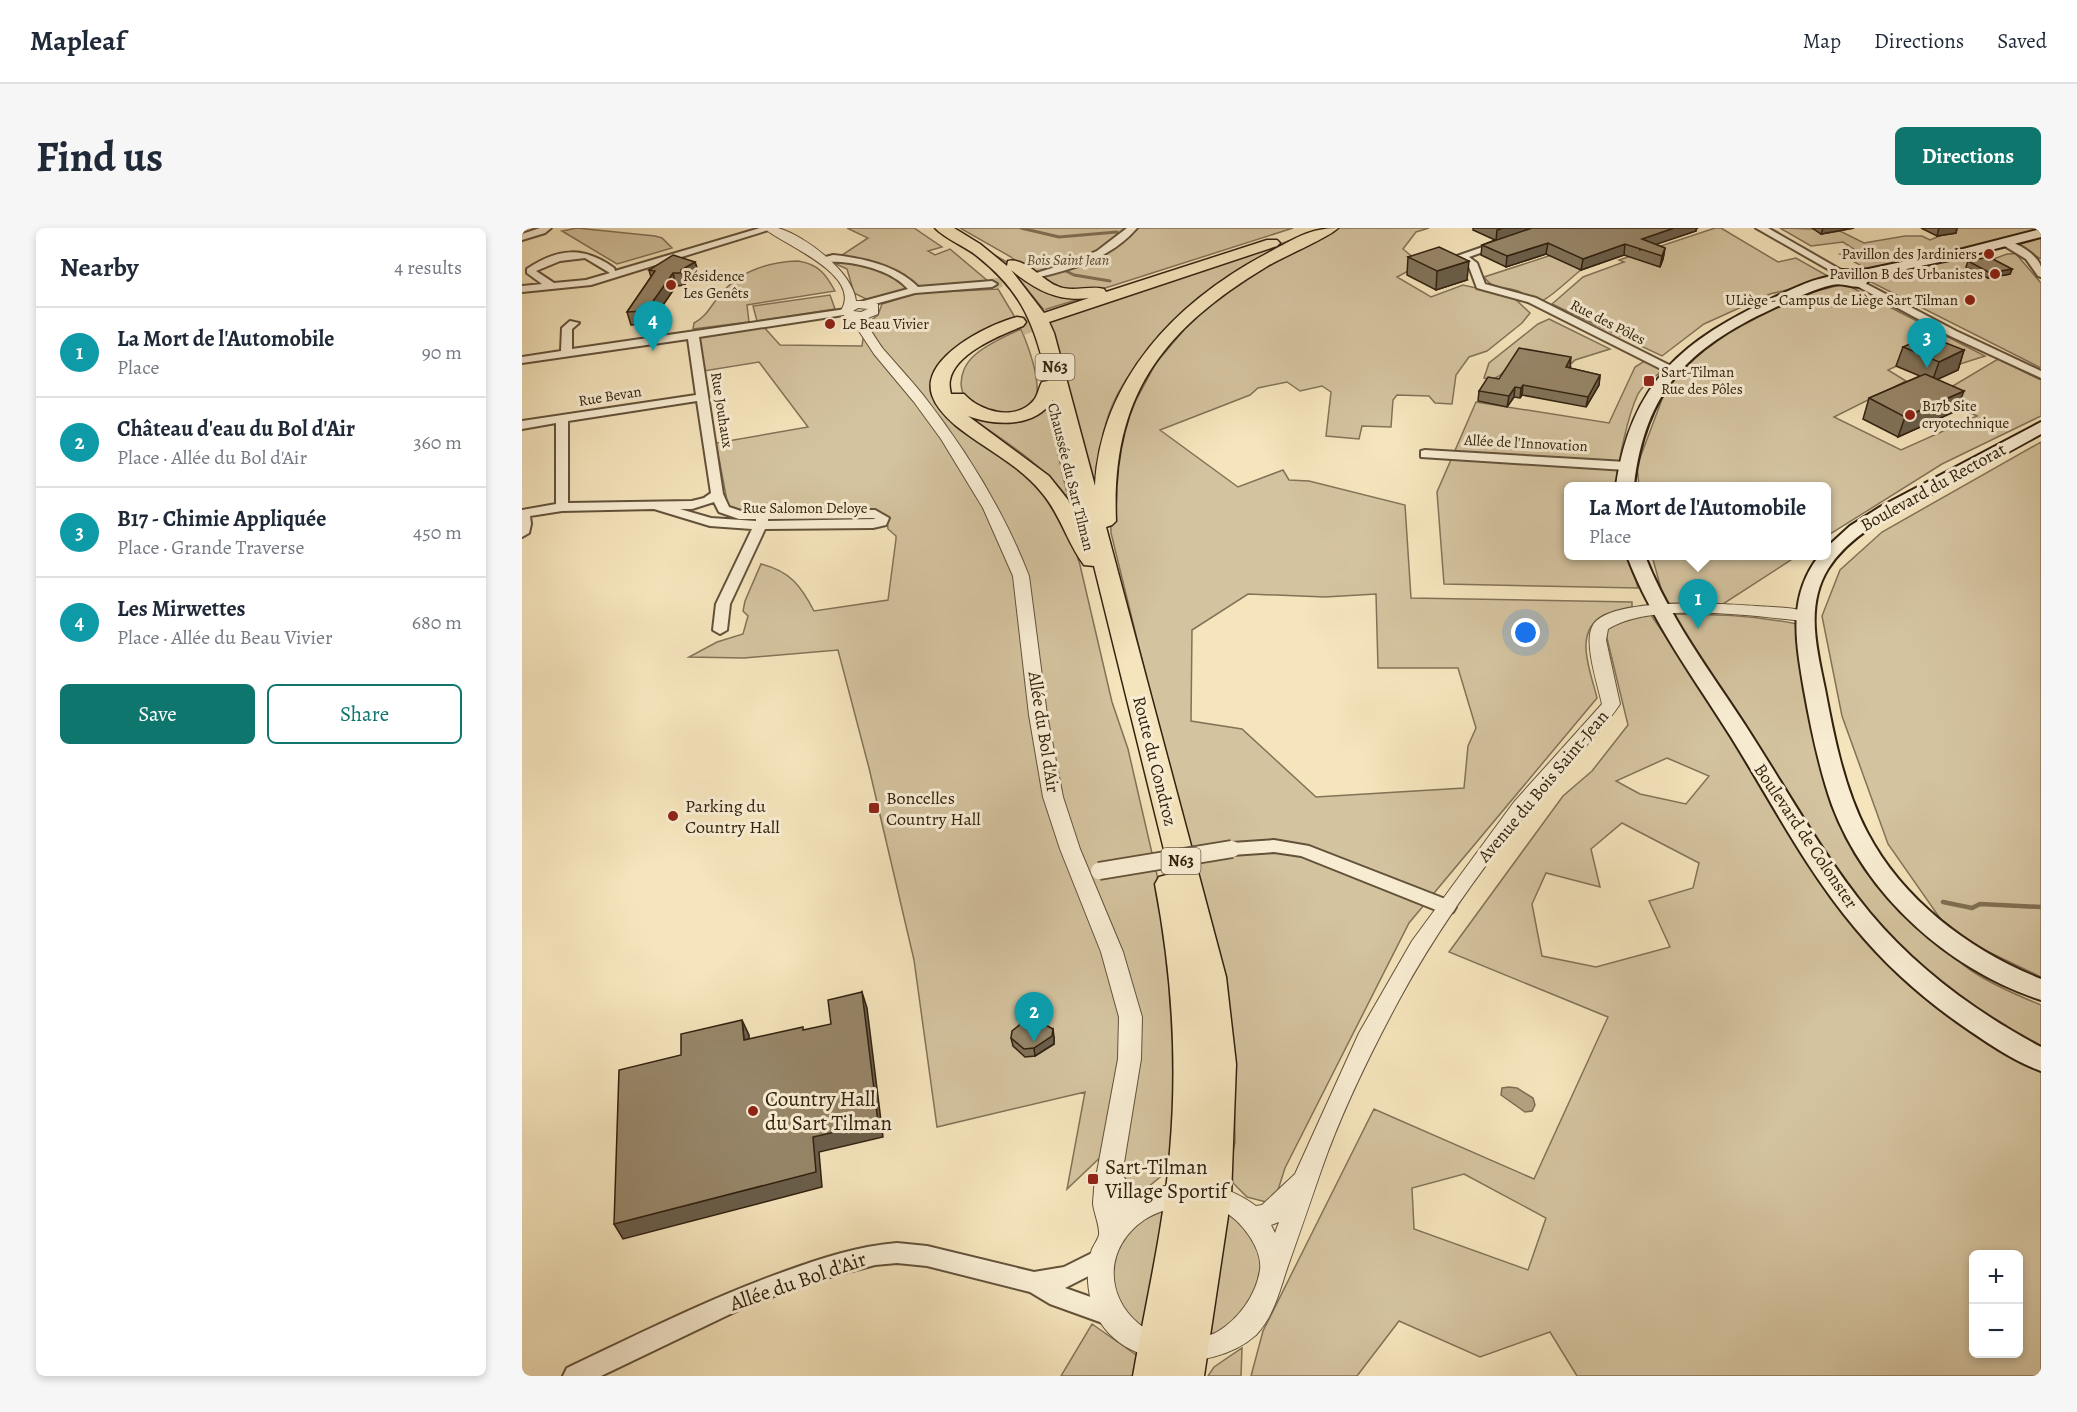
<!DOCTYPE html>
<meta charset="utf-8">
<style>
:root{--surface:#fff;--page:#f6f6f7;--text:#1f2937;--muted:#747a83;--line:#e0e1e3;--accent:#0f766e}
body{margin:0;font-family:Alegreya,serif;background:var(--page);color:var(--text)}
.controls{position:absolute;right:18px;bottom:18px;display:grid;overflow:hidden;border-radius:9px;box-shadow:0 3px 9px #0003}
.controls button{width:54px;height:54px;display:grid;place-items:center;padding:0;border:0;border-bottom:2px solid var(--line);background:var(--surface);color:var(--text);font:30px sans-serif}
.you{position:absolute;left:1004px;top:405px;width:21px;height:21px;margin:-15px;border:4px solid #fff;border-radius:50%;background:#1a73e8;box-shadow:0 0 0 9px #1a73e833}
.badge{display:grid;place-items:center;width:39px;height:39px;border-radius:50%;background:var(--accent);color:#fff;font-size:20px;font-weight:700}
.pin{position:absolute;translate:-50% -50px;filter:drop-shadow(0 2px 3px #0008)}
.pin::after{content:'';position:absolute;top:32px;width:21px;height:18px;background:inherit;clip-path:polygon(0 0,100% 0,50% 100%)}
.popup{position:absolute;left:1042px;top:254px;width:267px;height:78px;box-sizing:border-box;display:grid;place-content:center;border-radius:9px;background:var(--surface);filter:drop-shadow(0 2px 4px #0005);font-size:20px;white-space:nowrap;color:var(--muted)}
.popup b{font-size:22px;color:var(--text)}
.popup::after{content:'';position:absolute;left:50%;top:100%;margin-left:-12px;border:12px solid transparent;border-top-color:var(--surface)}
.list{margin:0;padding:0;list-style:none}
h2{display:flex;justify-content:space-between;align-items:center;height:78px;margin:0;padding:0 24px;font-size:26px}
h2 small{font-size:20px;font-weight:400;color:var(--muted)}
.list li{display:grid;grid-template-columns:39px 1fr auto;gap:18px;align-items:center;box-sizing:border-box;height:90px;padding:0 24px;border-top:2px solid var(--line)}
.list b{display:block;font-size:22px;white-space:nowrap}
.list p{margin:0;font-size:20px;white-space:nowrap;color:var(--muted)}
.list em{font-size:20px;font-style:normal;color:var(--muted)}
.actions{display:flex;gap:12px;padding:18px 24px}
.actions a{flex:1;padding:14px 0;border:2px solid var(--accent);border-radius:9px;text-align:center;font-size:21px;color:var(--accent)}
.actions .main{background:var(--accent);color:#fff}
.map{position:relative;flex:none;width:1519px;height:1148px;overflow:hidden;border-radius:9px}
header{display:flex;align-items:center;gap:36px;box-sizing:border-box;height:84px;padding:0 30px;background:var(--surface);border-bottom:2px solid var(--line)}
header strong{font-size:28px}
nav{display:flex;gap:33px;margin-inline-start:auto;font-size:21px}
.intro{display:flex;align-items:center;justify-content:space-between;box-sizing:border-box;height:144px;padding:0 36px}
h1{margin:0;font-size:42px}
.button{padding:15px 27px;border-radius:9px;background:var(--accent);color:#fff;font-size:21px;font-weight:700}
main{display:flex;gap:36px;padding:0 36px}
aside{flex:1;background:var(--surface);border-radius:9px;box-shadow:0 3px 9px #0003}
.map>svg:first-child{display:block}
.green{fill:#d4c39f;stroke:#837257;stroke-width:1.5;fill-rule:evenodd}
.water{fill:#b3a281;stroke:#7f6e53;stroke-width:1.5}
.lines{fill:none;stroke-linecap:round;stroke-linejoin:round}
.stream-far1{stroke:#7f6e53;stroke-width:3}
.stream{stroke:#7f6e53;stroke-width:4.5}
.minor-tunnel{stroke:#cebd99;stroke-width:10;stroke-dasharray:10 5;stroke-linecap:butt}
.trunk-tunnel{stroke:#cebd99;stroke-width:17;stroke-dasharray:17 8;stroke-linecap:butt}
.minor-casing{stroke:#63523a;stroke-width:4}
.tertiary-casing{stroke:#63523a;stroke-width:2}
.secondary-casing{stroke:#32210f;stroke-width:4}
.trunk-casing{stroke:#32210f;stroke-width:3}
.minor{fill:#f8edd3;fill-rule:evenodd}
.tertiary{fill:#f8edd3;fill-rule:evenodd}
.secondary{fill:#f8edd3;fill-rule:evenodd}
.trunk{fill:#f5e4bc;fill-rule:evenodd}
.minor-bridge-casing{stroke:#63523a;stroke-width:20;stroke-linecap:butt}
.minor-bridge{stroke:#f8edd3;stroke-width:16}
.wall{fill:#82735a;stroke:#32210f;stroke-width:1.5}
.shaded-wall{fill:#6a5e4a;stroke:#32210f;stroke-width:1.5}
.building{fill:#978669;stroke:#32210f;stroke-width:1.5}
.poi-dot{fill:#8f2418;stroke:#f8edd3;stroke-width:2}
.labels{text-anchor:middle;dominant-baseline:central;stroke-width:6;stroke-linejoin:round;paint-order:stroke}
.far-poi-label{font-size:15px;fill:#32210f;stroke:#f8edd3;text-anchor:start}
.far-park-label{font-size:15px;font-style:italic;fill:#5a4a33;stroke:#f8edd3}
.far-street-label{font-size:15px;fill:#32210f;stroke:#f8edd3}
.shield{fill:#f8edd3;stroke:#6d5e4a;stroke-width:1.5}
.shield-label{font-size:16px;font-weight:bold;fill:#32210f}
.street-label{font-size:18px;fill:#32210f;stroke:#f8edd3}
.poi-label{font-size:18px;fill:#32210f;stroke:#f8edd3;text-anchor:start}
.near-poi-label{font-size:21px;fill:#32210f;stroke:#f8edd3;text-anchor:start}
.near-street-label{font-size:21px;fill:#32210f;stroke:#f8edd3}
</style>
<header>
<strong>Mapleaf</strong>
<nav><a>Map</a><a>Directions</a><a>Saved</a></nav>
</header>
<div class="intro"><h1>Find us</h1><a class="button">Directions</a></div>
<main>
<aside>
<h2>Nearby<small>4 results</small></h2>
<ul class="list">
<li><span class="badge" style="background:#0f9aa8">1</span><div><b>La Mort de l'Automobile</b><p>Place</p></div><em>90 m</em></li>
<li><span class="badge" style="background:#0f9aa8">2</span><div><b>Château d'eau du Bol d'Air</b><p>Place · Allée du Bol d'Air</p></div><em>360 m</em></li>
<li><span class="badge" style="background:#0f9aa8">3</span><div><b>B17 - Chimie Appliquée</b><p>Place · Grande Traverse</p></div><em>450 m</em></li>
<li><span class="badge" style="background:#0f9aa8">4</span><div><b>Les Mirwettes</b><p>Place · Allée du Beau Vivier</p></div><em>680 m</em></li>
</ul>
<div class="actions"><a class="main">Save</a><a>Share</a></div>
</aside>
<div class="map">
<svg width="1519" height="1148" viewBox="0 0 1519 1148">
<rect width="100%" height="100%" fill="#f5e4bc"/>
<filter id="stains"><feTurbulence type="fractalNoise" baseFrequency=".00333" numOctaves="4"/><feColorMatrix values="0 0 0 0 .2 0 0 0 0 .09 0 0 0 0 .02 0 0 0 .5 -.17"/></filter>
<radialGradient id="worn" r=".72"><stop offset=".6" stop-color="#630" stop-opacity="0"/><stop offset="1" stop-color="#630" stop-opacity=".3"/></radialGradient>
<path class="green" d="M55 0 133 8 140 10 150 20 95 36 40 3Z
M325 0H392L420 19 406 23 413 27 428 21 467 54 406 59 348 73 332 65 325 41 314 36 320 27 346 10Z
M438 0H771L577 62 545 64 512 48 489 29Z
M811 0H907L894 4 881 21 899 36 875 49 909 69 941 57 990 68 1008 85 1000 95 965 123 947 129 934 147 930 176 913 175 907 168 875 167 871 172 869 199 840 198 837 211 804 208 809 164 800 158 778 163 765 154 736 160 728 167 638 202 716 259 761 242 767 252 787 253 883 277 889 370 1110 374V379C1102 382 1091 383 1082 387 1050 404 1069 444 1075 470L887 695 763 940 755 965 744 974 725 969 711 955 708 938 713 914 711 816 665 615 589 305 588 256 606 187 634 135 666 97 695 70 789 10ZM726 366 803 369 854 366 856 440H936L954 500 946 518 942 560 794 569 720 501 669 493 670 402Z
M1193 0H1199L1256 34 1274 30 1311 51 1248 66 1182 96 1140 128 1030 76 1061 49 1102 34 1097 32Z
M1258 0 1292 1 1299 6 1318 3 1342 15 1383 8H1400L1408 12 1435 1 1434 0H1519V3L1481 14 1345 41 1318 26 1335 23 1321 14 1289 18Z
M788 5C763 16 738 28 715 42 671 71 606 134 588 183 579 206 578 230 575 255H570L526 91 726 28Z
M1519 10V31L1514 28 1495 27 1519 55V140L1343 51 1436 28 1466 33 1485 26 1508 25 1498 16Z
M1079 11 1047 36 1059 42C1052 47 1027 71 1021 72 1011 75 1005 67 996 63 982 58 972 63 962 49Z
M467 24 487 35 511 57 573 66 522 82 495 49Z
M276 33C296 36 304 46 313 63L225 77 227 94 171 101 172 95C185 88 188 79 197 68 217 43 245 34 276 33Z
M1323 56 1463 128 1435 137 1404 124 1366 142 1384 153 1312 189 1379 222 1455 188 1414 168 1476 131 1519 152V188L1420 236 1305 308V258H1117L1115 238 1151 142 1201 102 1268 69Z
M476 61 494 91 440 118 417 170 515 254 542 287 558 337 590 474 606 521 635 647 654 748 656 833 649 926 643 945 626 959 613 961 601 952V938L587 921 545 961 563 864 415 899 392 732 347 540 316 422 222 430 167 429 195 414 221 406 226 388 221 383 223 373 239 336C268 343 279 358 292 383L366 372 374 311V308L366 301 365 288 358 284 220 285 206 278 194 215 286 199 237 134 182 143 178 109 241 98 258 117 340 118 343 97 356 87 360 76 396 65Z
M308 67 313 81 235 93 231 78Z
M1027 91 1088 121 1053 132 1049 136 993 128C985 139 978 155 962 150L967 135 1016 96Z
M499 101C507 120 520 156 513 175 498 183 481 189 463 184 434 176 432 144 454 126 467 115 484 108 499 101Z
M1124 132 1143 141C1134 148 1122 155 1116 166 1106 187 1095 236 1095 258H1047V328H1107L1116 360 922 356 915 264 954 174 1087 195 1113 139Z
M525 178 546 270C519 234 477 210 441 184L470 192Z
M1519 214V749L1429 706 1366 616 1320 488 1300 388 1318 342 1360 304Z
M1130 328H1275L1201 376 1143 375Z
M1144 386C1189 386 1231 387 1275 396L1305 558C1325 627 1368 678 1424 722 1433 730 1443 739 1453 745 1473 758 1497 768 1519 777V1148H1055L1028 1104 958 1129 877 1093 835 1148H729L741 1103 852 881 1012 951 1086 789 927 724 1041 568 1070 543 1106 497 1083 402 1105 388 1129 387 1166 441ZM1145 530 1187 548 1164 576 1118 566 1094 553ZM1100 595 1177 635 1171 660 1127 673 1148 719 1074 739 1020 728 1010 676 1024 645 1078 659 1069 621ZM942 946 1024 990 1006 1042 892 1001 890 960ZM1452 1026H1496V1126H1452Z
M646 975 627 1100H613L588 1058 596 1010 610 995Z
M696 982 713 987 737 1021 739 1037 732 1070 711 1096 684 1110Z
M570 1096 620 1131 617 1148H539Z
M720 1120 719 1148H686L692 1139Z"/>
<path class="water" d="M987 859 995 860 1011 870 1013 877 1010 883 1003 884 979 867 980 860Z"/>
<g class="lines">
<path class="stream-far1" d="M499 0 537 9 595 4
M594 18 615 0
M542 42 552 47 588 53"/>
<path class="stream" d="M1421 674 1450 680 1458 676 1519 679"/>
<path class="minor-tunnel" d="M470 56 513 47"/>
<path class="trunk-tunnel" d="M499 99 526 89"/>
<defs>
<path id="minor" d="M18 0H29L23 5 0 12V6Z
M238 0H253L69 57 0 64V58L20 56 5 45V41C36 20 62 18 92 40L93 43ZM63 30 88 45 64 52 32 55 14 43 38 33Z
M605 0H615C589 30 550 42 513 50L508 47 549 34 575 23Z
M1234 0H1246L1326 46 1318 48Z
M978 13 986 15 947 29 955 35 963 56 1014 70 1153 140V144H1145L1006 74 955 60 946 36 935 28Z
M1481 13C1493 12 1516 27 1519 39 1519 42 1519 46 1519 49L1516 48 1504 31 1481 17Z
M311 27C340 30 375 37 396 59L470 53 475 56 470 59 393 65 342 79 337 76 338 74 386 61C371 44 342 36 319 34 311 33 302 35 296 31Z
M1337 52 1434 103 1519 143V150L1426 107 1333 57 1332 55Z
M324 81 328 82V86L177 109 201 266 207 279 219 283 353 282 367 290 364 297 351 300 243 301 208 376 205 402 198 406 191 402 194 376 230 301 188 298 132 281 40 283 8 288 9 296 7 305 0 309V282L34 276V195L0 201V193L174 167 166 111 0 135V129L39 123 40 100 48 93 57 95 50 101V121ZM175 173 189 265 182 270 170 273 46 275V193ZM192 274 197 284 217 291H234V293L189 290 158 281H170ZM351 290 354 291 246 293V291Z
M903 222 1104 234 1110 238 1104 242 899 229V223Z
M752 612 787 618 931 674 934 679 931 684 925 686 919 684 779 628 752 624 710 627 704 625 701 621 704 617 710 615Z
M375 1015 405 1018 512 1044 542 1039 580 1020 588 1023 591 1030 588 1037 543 1060 597 1079 600 1087 597 1095 589 1098 528 1076 508 1064 405 1038 375 1035 353 1037 293 1053 227 1077 79 1148H41L45 1140C117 1106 188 1070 264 1043 300 1030 337 1018 375 1015Z"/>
<path id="tertiary" d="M242 0C246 0 252 0 256 0 282 7 331 44 334 73H345L356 76V86L341 92C349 101 354 112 362 122 375 137 388 151 401 167 444 222 482 283 507 348L525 487 541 569 558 621 601 724 620 789 619 831 600 947 610 959 622 966C659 947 702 954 734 978L740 977 773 946 837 805 890 713 992 574 1080 476C1076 457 1062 416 1070 399 1083 368 1204 376 1234 378 1246 379 1285 379 1291 388L1283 393C1229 388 1132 373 1086 401L1084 412 1098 476C1076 509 1044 537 1019 568 966 631 916 700 877 772 848 826 820 883 800 940 789 972 778 1004 767 1035 758 1060 753 1087 734 1107 688 1148 588 1143 569 1073 565 1056 564 1038 570 1021 572 1017 576 1011 577 1007 578 998 572 985 571 976 571 971 572 965 572 960L596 831 597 789 579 724 538 621 521 569 507 487 491 348 461 280 419 211 392 174 352 126 333 97 318 84C344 47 259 16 242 0ZM336 80 346 81 339 84 331 83ZM660 977C674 978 688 977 701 983 719 992 741 1021 738 1042 734 1067 717 1091 695 1104 686 1109 675 1109 664 1110 648 1111 630 1107 617 1096 582 1067 583 1019 622 992 634 984 647 981 660 977ZM757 994 753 1005 749 997Z"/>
<path id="secondary" d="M1519 1V9L1442 29 1346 49 1348 51 1342 58C1331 61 1321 54 1310 57 1289 62 1270 72 1250 81 1166 120 1123 163 1112 258H1094C1109 154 1161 112 1253 69 1273 60 1300 46 1322 48L1318 45 1320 42 1337 43 1441 21Z
M1519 194V206C1485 225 1450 244 1415 263 1377 283 1330 303 1306 341 1283 378 1295 422 1303 461 1312 509 1322 560 1345 604 1381 673 1449 723 1519 751V772C1427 742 1344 668 1310 577 1297 540 1289 501 1282 462 1274 414 1265 369 1297 328H1305V319L1328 298 1358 279Z
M1105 328H1123C1148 391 1188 443 1225 500 1265 562 1301 628 1348 685 1395 741 1455 785 1519 819V843C1494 834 1470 818 1448 803 1405 774 1366 740 1333 700 1284 642 1249 573 1209 509 1172 450 1130 394 1105 328Z"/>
<path id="trunk" d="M413 0H432L458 16 485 38 486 33C503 29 520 52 535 58 550 65 567 57 582 61L584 64 745 12H755L758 15 755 18 527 94 532 105 573 258C579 151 654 74 744 26 769 13 786 0 816 0 808 9 758 30 744 39 640 102 589 168 594 293L590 297 584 299 704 749 714 836 709 968 682 1148H611C624 1073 642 999 648 923 656 833 650 745 633 656L637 649 648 646 572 338 562 337C545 314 538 286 520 265 497 236 461 220 433 197 424 189 414 179 410 167 398 130 467 96 495 89L501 90 504 94 501 98C479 107 433 125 428 152 427 156 428 162 429 166H442C458 184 494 194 512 172 516 167 517 159 520 154L526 153C512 97 502 65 455 28 444 19 422 10 413 0ZM489 42C513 61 535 74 567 70L522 85ZM531 172 564 307 546 272 527 248 446 188C474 198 513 200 531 172Z"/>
</defs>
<use href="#minor" class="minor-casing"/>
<use href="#tertiary" class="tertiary-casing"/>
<use href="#secondary" class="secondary-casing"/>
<use href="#trunk" class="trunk-casing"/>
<use href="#minor" class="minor"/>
<use href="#tertiary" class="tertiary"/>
<use href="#secondary" class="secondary"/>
<use href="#trunk" class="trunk"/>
<defs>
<path id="minor-bridge" d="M577 643 710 621"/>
</defs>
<use href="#minor-bridge" class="minor-bridge-casing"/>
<use href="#minor-bridge" class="minor-bridge"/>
</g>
<path class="wall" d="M951 0H1176L1174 1V3L1133 16 1143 20 1141 31 1138 39 1102 27 1059 42 1024 26 984 39 959 27 960 17 973 12 951 2Z
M1290 0H1332L1299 6Z
M1399 0H1435L1434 5 1415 8Z
M886 29 945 52 914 62 885 47Z
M1446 33 1490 41 1488 46 1466 50 1444 39Z
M173 34 177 46 162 54 163 57 154 58 128 96 109 97 105 84 129 49 127 42Z
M1381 119 1442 122 1436 142 1415 151 1434 183 1376 209 1341 191 1347 170 1398 148 1374 138Z
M1048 139 1047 140 1078 147 1077 157 1064 179 1000 167 998 170 992 169 985 179 956 173 957 163 977 151Z
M532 809V816L513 828 503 829 491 818 489 810Z"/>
<path class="shaded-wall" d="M981 0H1012L974 13 975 2Z
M1152 0H1176L1174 1V3L1118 22 1120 11Z
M1301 0H1332L1299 6Z
M1417 0H1435L1434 5 1415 8Z
M1026 15 1024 26 984 39 985 28Z
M1103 16 1102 27 1059 42 1061 31Z
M1143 20 1141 31 1138 39 1140 28Z
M947 33 945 52 914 62 915 43Z
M173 34 177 46 162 54 163 57 159 42Z
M1490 41 1488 46 1466 50 1468 45Z
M151 45 154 58 128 96 124 83Z
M1442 122 1436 142 1410 154 1417 134Z
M1049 129 1048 139 1042 150 1044 139Z
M1078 147 1077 157 1064 179 1066 169Z
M1001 157 1000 167 998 170 999 160Z
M993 159 992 169 985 179 987 168Z
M1442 163 1434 183 1376 209 1383 189Z
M340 764 345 780 361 909 297 924 300 959 101 1011 92 996 291 909Z
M220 792 227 807 228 827 222 812Z
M531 801 532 809V816L513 828 512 820Z"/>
<path class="building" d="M1010 0H1152L1120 11 1143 20 1140 28 1103 16 1061 31 1026 15 985 28 960 17Z
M917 19 947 33 915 43 886 29Z
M151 27 173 34 159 42V45H151L124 83 105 84 133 43 127 42Z
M1467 29 1490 41 1468 45 1446 33Z
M1406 108 1442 122 1417 134 1381 119Z
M997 120 1049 129 1044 139 1078 147 1066 169 1001 157 999 160 993 159 987 168 957 163 966 149 977 151Z
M1403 146 1442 163 1383 189 1347 170Z
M340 764 356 894 291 909 294 944 92 996 97 842 159 827V806L220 792 222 812 281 799V802L309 796 306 772Z
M506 790H511L531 801 530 808 512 820 502 821 489 810 490 803Z"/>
<g class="poi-dot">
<circle cx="1467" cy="26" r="6"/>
<circle cx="1473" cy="46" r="6"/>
<circle cx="149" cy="57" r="6"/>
<circle cx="1448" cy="72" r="6"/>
<circle cx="308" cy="96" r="6"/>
<rect x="1121" y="147" width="12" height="12" rx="3"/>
<circle cx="1388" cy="187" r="6"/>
<rect x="346" y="574" width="12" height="12" rx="3"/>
<circle cx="151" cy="588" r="6"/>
<circle cx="231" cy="883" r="6"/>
<rect x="565" y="945" width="12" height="12" rx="3"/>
</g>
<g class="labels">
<g class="far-poi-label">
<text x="1455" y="26" text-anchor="end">Pavillon des Jardiniers</text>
<text x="1461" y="46" text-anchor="end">Pavillon B des Urbanistes</text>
<text x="161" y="48">Résidence<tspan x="161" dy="17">Les Genêts</tspan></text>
<text x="1436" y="72" text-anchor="end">ULiège - Campus de Liège Sart Tilman</text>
<text x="320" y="96">Le Beau Vivier</text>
<text x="1139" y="144">Sart-Tilman<tspan x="1139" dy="17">Rue des Pôles</tspan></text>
<text x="1400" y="178">B17b Site<tspan x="1400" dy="17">cryotechnique</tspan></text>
</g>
<g class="far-park-label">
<text x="546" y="32">Bois Saint Jean</text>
</g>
<g class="far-street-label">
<text transform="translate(1086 94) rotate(27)">Rue des Pôles</text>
<text transform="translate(88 168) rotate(-9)">Rue Bevan</text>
<text transform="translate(200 182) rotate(81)">Rue Jouhaux</text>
<text transform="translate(1004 215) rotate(3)">Allée de l'Innovation</text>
<text transform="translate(549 249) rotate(76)">Chaussée du Sart Tilman</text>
<text x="283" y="280">Rue Salomon Deloye</text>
</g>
<g class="shield">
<rect x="513.5" y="126" width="39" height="26" rx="4.5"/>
<rect x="639.5" y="620" width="39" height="26" rx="4.5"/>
</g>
<g class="shield-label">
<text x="533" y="139">N63</text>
<text x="659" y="633">N63</text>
</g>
<g class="street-label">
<text transform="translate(1411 259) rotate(-29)">Boulevard du Rectorat</text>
<text transform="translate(522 504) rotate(81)">Allée du Bol d'Air</text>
<text transform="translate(633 533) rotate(76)">Route du Condroz</text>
<text transform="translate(1021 558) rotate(-50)">Avenue du Bois Saint-Jean</text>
<text transform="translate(1284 608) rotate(56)">Boulevard de Colonster</text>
</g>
<g class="poi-label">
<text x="364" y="570">Boncelles<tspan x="364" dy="21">Country Hall</tspan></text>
<text x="163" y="578">Parking du<tspan x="163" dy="21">Country Hall</tspan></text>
</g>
<g class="near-poi-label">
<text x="243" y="871">Country Hall<tspan x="243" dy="24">du Sart Tilman</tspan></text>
<text x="583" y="939">Sart-Tilman<tspan x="583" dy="24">Village Sportif</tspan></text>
</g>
<g class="near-street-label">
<text transform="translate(276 1053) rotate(-19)">Allée du Bol d'Air</text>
</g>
</g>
<rect width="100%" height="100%" filter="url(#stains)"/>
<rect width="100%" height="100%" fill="url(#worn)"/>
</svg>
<div class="controls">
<button>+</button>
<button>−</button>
</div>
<div class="you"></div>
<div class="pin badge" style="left:1176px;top:401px;background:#0f9aa8">1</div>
<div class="popup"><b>La Mort de l'Automobile</b>Place</div>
<div class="pin badge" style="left:512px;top:814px;background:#0f9aa8">2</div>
<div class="pin badge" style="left:1405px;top:140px;background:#0f9aa8">3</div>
<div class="pin badge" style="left:131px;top:123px;background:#0f9aa8">4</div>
</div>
</main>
